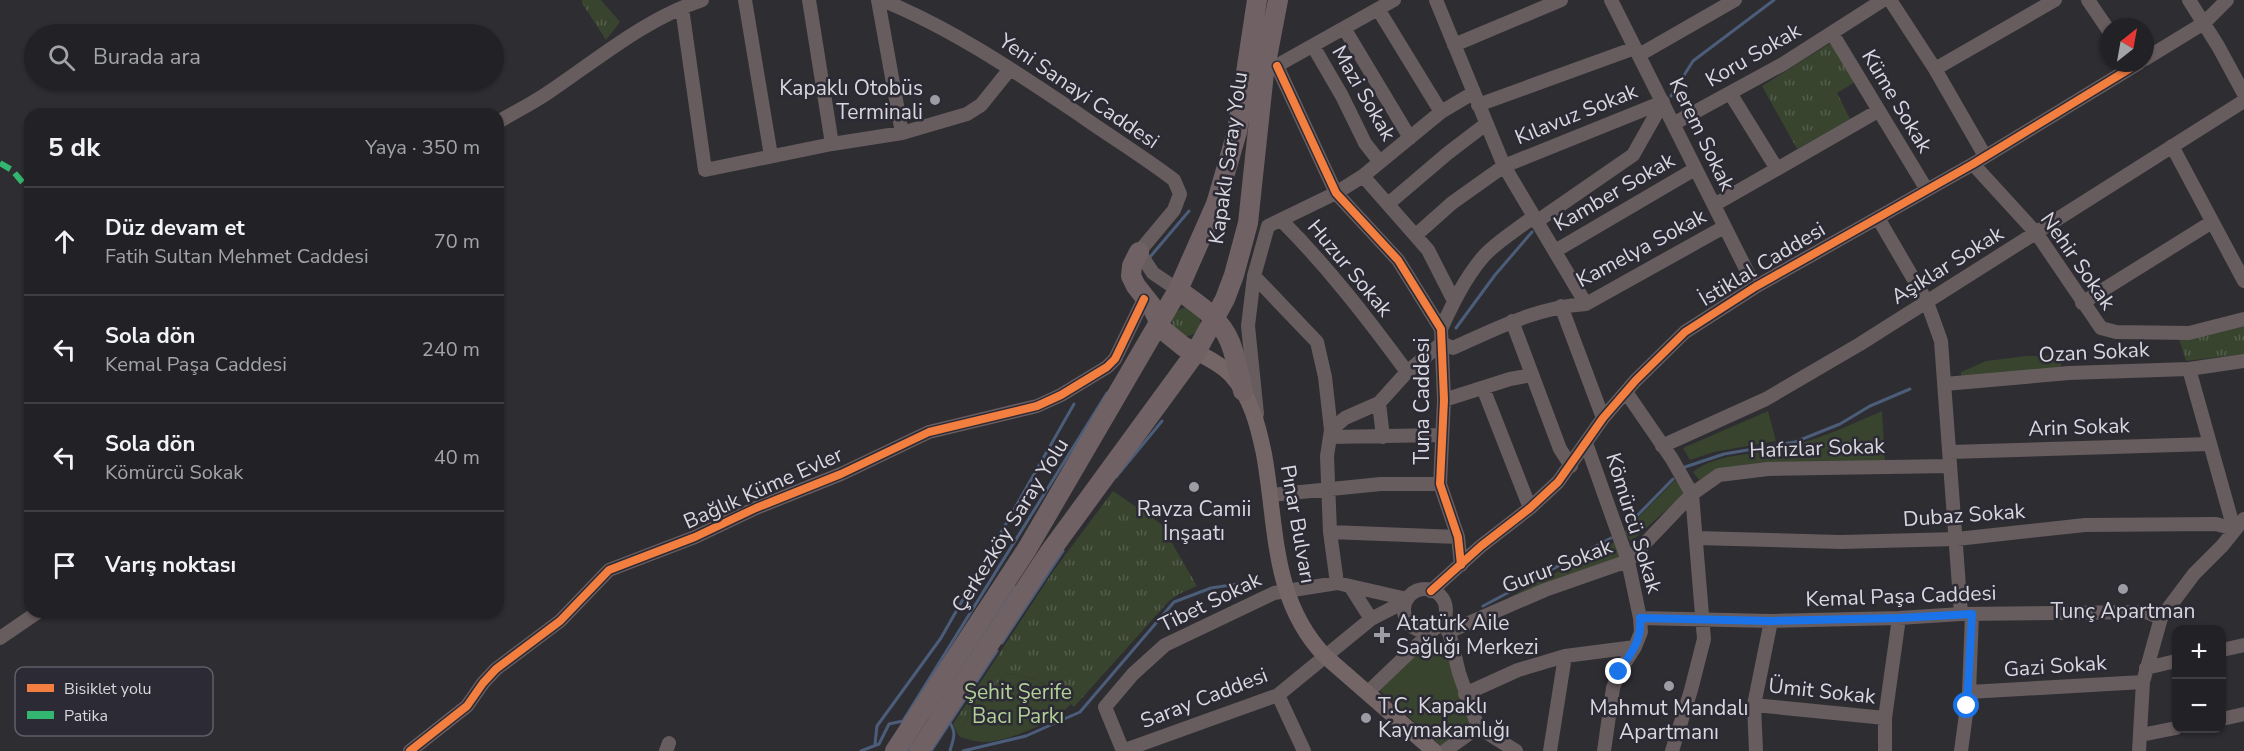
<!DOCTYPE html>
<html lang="tr">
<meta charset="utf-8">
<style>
:root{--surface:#222226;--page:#2e2f32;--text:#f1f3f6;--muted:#a2a4a7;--line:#3f3f43}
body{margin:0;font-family:"Nunito Sans",sans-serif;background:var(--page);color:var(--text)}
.controls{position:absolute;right:18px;bottom:18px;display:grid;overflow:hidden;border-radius:12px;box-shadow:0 2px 4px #0004}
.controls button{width:54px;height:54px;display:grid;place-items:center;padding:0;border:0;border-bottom:2px solid var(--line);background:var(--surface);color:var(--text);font:30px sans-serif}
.compass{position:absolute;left:2100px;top:18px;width:54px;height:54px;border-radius:50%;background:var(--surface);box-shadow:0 2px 4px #0004;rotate:31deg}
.stop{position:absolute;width:18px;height:18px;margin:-14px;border:4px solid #1a73e8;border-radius:50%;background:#fff}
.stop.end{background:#1a73e8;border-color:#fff;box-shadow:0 2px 6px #0008}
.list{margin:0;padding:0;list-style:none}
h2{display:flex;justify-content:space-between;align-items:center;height:78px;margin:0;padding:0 24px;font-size:26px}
h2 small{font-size:20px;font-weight:400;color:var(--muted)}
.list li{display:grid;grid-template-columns:39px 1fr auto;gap:18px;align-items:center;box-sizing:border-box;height:108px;padding:0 24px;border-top:2px solid var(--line)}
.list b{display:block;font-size:22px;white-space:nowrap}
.list p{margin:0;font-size:20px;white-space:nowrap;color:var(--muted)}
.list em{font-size:20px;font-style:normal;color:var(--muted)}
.icon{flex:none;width:33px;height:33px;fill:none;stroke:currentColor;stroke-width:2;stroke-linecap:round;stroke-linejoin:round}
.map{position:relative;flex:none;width:2244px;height:751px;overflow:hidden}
.search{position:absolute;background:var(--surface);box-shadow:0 2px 4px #0004;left:24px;top:24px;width:480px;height:66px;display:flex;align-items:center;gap:15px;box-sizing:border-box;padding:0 21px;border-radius:33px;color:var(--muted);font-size:22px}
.panel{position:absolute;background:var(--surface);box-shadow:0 2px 4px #0004;left:24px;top:108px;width:480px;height:510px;border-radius:18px}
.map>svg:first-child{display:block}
.grass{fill:url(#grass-tufts)}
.green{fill:#38442e}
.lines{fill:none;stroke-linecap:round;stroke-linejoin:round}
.stream{stroke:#4c5d7a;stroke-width:3}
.minor{stroke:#675c5e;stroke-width:14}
.major{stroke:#746567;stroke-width:16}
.highway{stroke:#706264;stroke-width:20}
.quiet{stroke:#33b770;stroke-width:6;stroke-dasharray:12 6;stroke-linecap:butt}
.cycleway-casing{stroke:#2c2a35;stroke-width:11}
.cycleway{stroke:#f27e40;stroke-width:8}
.route{stroke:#1a73e8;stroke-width:8}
.poi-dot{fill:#9c9ca2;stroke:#2c2a35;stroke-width:2}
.labels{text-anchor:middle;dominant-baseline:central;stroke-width:5;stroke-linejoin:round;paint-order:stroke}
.street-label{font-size:21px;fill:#d8d7de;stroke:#2c2a35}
.poi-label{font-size:21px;fill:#d8d7de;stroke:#2c2a35}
.park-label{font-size:21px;fill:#b2d197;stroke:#2c2a35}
.key{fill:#2c2a35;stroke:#605e68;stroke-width:1.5}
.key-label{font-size:16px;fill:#d8d7de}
</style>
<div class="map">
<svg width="2244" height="751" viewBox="0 0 2244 751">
<defs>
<pattern id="grass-tufts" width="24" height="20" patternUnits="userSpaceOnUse" patternTransform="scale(1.5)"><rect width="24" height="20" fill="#38442e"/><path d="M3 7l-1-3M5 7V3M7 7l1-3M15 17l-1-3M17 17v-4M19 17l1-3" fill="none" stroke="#545e4c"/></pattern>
</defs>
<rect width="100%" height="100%" fill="#2d2d32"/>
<path class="grass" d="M582 0H601L620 22 606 40 582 3Z
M1832 42 1855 82 1837 93 1850 119 1797 149 1762 86Z
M1172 322a14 14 0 1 1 28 0a14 14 0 1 1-28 0Z
M2244 324V354L2186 361 2179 339Z
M1113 491 1161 524 1197 586 1179 594 1169 601 1074 707C1054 687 1033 674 1005 674L966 721 958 734 953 724 1054 570Z"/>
<path class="green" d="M2026 356H2061V371L1961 376V372L1986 361Z
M1768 411 1776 441 1714 452 1690 460 1683 448Z
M1882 411 1885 463 1719 471 1699 480 1693 472C1717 452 1762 455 1791 446 1822 438 1852 424 1882 411Z
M1675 480 1684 490 1682 496 1633 540H1630L1624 532Z
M1616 541 1620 559 1485 610Z
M1436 639 1442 657 1449 654 1472 728 1442 747 1377 688 1416 652Z
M1005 674C1033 674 1050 686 1071 704 1055 722 1009 741 984 742 976 742 967 739 960 737L958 734 966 721Z"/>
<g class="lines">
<path class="stream" d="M1671 96 1693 61 1774 0
M1150 257 1189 211
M1456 328 1495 275 1532 232
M1685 467 1724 454 1795 442 1840 424 1870 406 1910 389
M1116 477 1162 421
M1628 525 1673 479
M1483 606 1611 538
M1002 643 1063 551
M930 717 1014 587
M950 723C957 734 953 739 950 751
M875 744 877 726 941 638 1074 404
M861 751 879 744 889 724 903 721 1107 393
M907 751 911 745
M931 751 997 651
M963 751 1026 736 1080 712 1174 602 1211 588 1258 581"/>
<path class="minor" d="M745 0 771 156
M809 0 832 144
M878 0 902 133
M882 0C953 29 1016 72 1080 115 1111 137 1144 157 1174 180L1180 194 1174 210 1139 252 1153 273 1178 290
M1436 0 1504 166 1586 304
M1611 0 1755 287
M1890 0 1935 69 1985 156
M2088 0 2109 31
M2189 0 2218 46 2244 94
M682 8 705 170 832 144 902 133 967 114 981 105 1010 69
M1378 9 1441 112
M1344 28 1410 138
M1832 33 1927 190
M1454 45 1561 0
M1313 46 1342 96 1365 143 1379 161
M1639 55 1735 0
M2145 59 2204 23 2227 0
M1277 66 1336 193 1398 260 1441 329 1444 400 1440 484 1458 537 1461 565
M1271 69 1394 0
M1935 69 2055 0
M1730 93 1777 169
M1478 105 1635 48
M498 122C515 112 533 103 549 92 598 59 645 19 702 0
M1673 124 1783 64 1883 0
M2172 146 2244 281
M1973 164 2037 234 2101 328 2116 332 2189 333 2244 319
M1363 176 1428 250 1454 301
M1388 204 1448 153 1486 124
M1714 205 1878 111
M1878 218 1927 302 1941 341 1961 614
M1281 220C1328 267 1368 319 1407 372
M1536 222 1633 155 1663 102
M1416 235 1452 203 1504 166 1663 102
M1555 251 1695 169
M1254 276 1317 342 1325 377 1331 430 1327 456 1330 532 1337 583
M2082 303 2212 222
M1561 306 1603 418
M1512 321 1560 449 1571 466
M1441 329C1452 305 1465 278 1483 257 1497 241 1517 230 1533 217
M2189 369 2234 529
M1945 384 2069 373 2189 369 2244 361
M1483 388 1530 508
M1626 392 1672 459 1692 494 1704 639 1691 690 1672 751
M1444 400 1510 379 1532 375
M1379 403 1383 437
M1257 414 1248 326 1254 276 1268 226 1336 193 1363 176 1441 112 1473 93
M1331 430 1345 418 1379 403 1407 372 1442 343 1453 348C1497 328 1538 307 1586 304L1724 227
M1330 437 1442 435
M1586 443 1628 561 1640 618 1641 632 1635 647 1619 672 1613 688 1604 751
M1662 446 1766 399 1860 344 2244 101
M1950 452 2209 444
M1271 495 1381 484H1440
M1330 532 1458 537
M1696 538 1841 542 1957 539 2085 525 2216 524 2234 529
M1350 586 1371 619
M1404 610a21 21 0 1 1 42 0a21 21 0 1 1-42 0Z
M1431 591 1481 546 1530 508 1558 482 1603 418 1636 380 1685 332 1755 287 1973 164 2139 63
M1445 615 1459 673 1478 727 1516 751
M1640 618 1771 621 1899 618 1961 614 2146 612 2161 618
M1448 632 1545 590 1628 561 1692 494 1719 475 1768 469 1950 466
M0 638 38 612
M2222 650 2244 645
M2146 668 2176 661
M1969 692 2143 682
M1367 693 1434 629
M1465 694 1518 670 1565 656 1635 647
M1278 695 1304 751
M1754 705 1885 718
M2222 719 2244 714
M2141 735 2176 728
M410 751 467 706 483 683 496 669 560 621 609 570 695 537 756 508 841 474 929 432 1037 406 1061 395 1107 367 1115 359 1144 299
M666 751 669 743
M1122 751 1278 695 1371 619 1406 601
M1123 751 1105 707 1133 674 1165 645 1274 593 1337 583 1407 599
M1445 751 1478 727
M1550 751 1565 656
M1756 751 1754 705 1771 621
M1885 751V718L1899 618
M1961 751 1969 692 1972 614
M2139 751 2143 682 2161 618 2194 574 2222 546 2244 519"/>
<path class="major" d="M1196 352C1208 358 1222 365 1231 375 1251 397 1258 425 1264 454 1277 525 1271 600 1325 656L1434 751"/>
<path class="highway" d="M1139 252 1132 266 1131 276 1136 286 1151 305 1163 330 1184 347 1196 352
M1178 290C1197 303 1221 319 1230 342 1236 357 1239 375 1243 391
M895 751 1027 549 1178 290 1216 204 1237 132 1257 0
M919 751 1049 553 1196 352 1225 299 1234 275 1248 223 1264 73 1278 0"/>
<path class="quiet" d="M0 163 12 170 30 191"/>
<defs>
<path id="cycleway" d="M1277 66 1336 193 1398 260 1441 329 1444 400 1440 484 1458 537 1461 565
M1431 591 1481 546 1530 508 1558 482 1603 418 1636 380 1685 332 1755 287 1973 164 2139 63
M410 751 467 706 483 683 496 669 560 621 609 570 695 537 756 508 841 474 929 432 1037 406 1061 395 1107 367 1115 359 1144 299"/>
</defs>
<use href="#cycleway" class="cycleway-casing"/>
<use href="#cycleway" class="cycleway"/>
</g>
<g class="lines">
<path class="route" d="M1619 672C1631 652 1642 642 1640 618L1771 621 1899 618 1972 614 1967 706"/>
</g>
<g class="poi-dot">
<circle cx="935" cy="100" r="6"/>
<circle cx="1194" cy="487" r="6"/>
<circle cx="2123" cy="589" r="6"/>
<path d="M1379 626h6v6h6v6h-6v6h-6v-6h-6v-6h6z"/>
<circle cx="1669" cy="686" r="6"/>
<circle cx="1366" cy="718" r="6"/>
</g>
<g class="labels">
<g class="street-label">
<text transform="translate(1753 55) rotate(-30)">Koru Sokak</text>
<text transform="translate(1079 91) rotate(34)">Yeni Sanayi Caddesi</text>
<text transform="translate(1364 93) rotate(60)">Mazi Sokak</text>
<text transform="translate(1897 101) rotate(59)">Küme Sokak</text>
<text transform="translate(1576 114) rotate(-22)">Kılavuz Sokak</text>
<text transform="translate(1702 134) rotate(64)">Kerem Sokak</text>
<text transform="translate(1228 158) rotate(-82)">Kapaklı Saray Yolu</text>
<text transform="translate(1614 192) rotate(-30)">Kamber Sokak</text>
<text transform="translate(1641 248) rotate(-28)">Kamelya Sokak</text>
<text transform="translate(2078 261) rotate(55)">Nehir Sokak</text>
<text transform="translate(1762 264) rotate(-31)">İstiklal Caddesi</text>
<text transform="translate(1947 265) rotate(-32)">Aşıklar Sokak</text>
<text transform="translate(1350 268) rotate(50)">Huzur Sokak</text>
<text transform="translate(2094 352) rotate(-3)">Ozan Sokak</text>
<text transform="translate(1422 401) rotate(-90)">Tuna Caddesi</text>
<text transform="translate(2079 427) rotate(-2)">Arin Sokak</text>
<text transform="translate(1817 448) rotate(-2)">Hafızlar Sokak</text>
<text transform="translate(763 488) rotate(-24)">Bağlık Küme Evler</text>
<text transform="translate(1964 515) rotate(-4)">Dubaz Sokak</text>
<text transform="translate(1634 523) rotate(73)">Kömürcü Sokak</text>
<text transform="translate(1298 524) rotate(80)">Pınar Bulvarı</text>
<text transform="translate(1010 525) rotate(-58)">Çerkezköy Saray Yolu</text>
<text transform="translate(1557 566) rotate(-21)">Gurur Sokak</text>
<text transform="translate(1901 596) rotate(-2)">Kemal Paşa Caddesi</text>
<text transform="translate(1210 602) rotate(-26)">Tibet Sokak</text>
<text transform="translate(2055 666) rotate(-4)">Gazi Sokak</text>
<text transform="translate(1822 691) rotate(6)">Ümit Sokak</text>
<text transform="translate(1204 698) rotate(-21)">Saray Caddesi</text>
</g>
<g class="poi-label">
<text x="923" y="88" text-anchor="end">Kapaklı Otobüs<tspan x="923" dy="24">Terminali</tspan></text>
<text x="1194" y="509">Ravza Camii<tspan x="1194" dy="24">İnşaatı</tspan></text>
<text x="2123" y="611">Tunç Apartman</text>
<text x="1396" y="623" text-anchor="start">Atatürk Aile<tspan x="1396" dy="24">Sağlığı Merkezi</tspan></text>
<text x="1378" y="706" text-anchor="start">T.C. Kapaklı<tspan x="1378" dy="24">Kaymakamlığı</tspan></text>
<text x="1669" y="708">Mahmut Mandalı<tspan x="1669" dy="24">Apartmanı</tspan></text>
</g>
<g class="park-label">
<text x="1018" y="692">Şehit Şerife<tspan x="1018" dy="24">Bacı Parkı</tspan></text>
</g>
</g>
<rect x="15" y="667" width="198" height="69" rx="9" class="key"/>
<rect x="27" y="684" width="27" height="8" fill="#f27e40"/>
<rect x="27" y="711" width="27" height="8" fill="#33b770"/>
<g class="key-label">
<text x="64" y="694">Bisiklet yolu</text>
<text x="64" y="721">Patika</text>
</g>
</svg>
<div class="controls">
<button>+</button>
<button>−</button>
</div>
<svg class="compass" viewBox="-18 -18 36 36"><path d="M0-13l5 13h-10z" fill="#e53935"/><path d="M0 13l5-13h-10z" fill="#a2a4a7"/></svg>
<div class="stop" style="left:1967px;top:706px"></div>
<div class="stop end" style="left:1619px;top:672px"></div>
<div class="search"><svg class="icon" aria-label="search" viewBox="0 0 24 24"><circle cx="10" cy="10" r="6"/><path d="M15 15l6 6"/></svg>Burada ara</div>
<section class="panel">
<h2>5 dk<small>Yaya · 350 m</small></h2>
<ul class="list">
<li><svg class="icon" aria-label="ahead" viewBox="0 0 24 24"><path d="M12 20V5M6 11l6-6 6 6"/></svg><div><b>Düz devam et</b><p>Fatih Sultan Mehmet Caddesi</p></div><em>70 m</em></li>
<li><svg class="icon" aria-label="left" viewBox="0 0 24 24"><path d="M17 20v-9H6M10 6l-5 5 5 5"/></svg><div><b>Sola dön</b><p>Kemal Paşa Caddesi</p></div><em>240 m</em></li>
<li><svg class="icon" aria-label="left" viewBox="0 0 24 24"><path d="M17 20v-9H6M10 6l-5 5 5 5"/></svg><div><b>Sola dön</b><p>Kömürcü Sokak</p></div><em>40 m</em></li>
<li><svg class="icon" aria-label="arrive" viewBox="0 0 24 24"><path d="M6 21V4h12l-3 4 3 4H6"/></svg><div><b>Varış noktası</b></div></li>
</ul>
</section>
</div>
